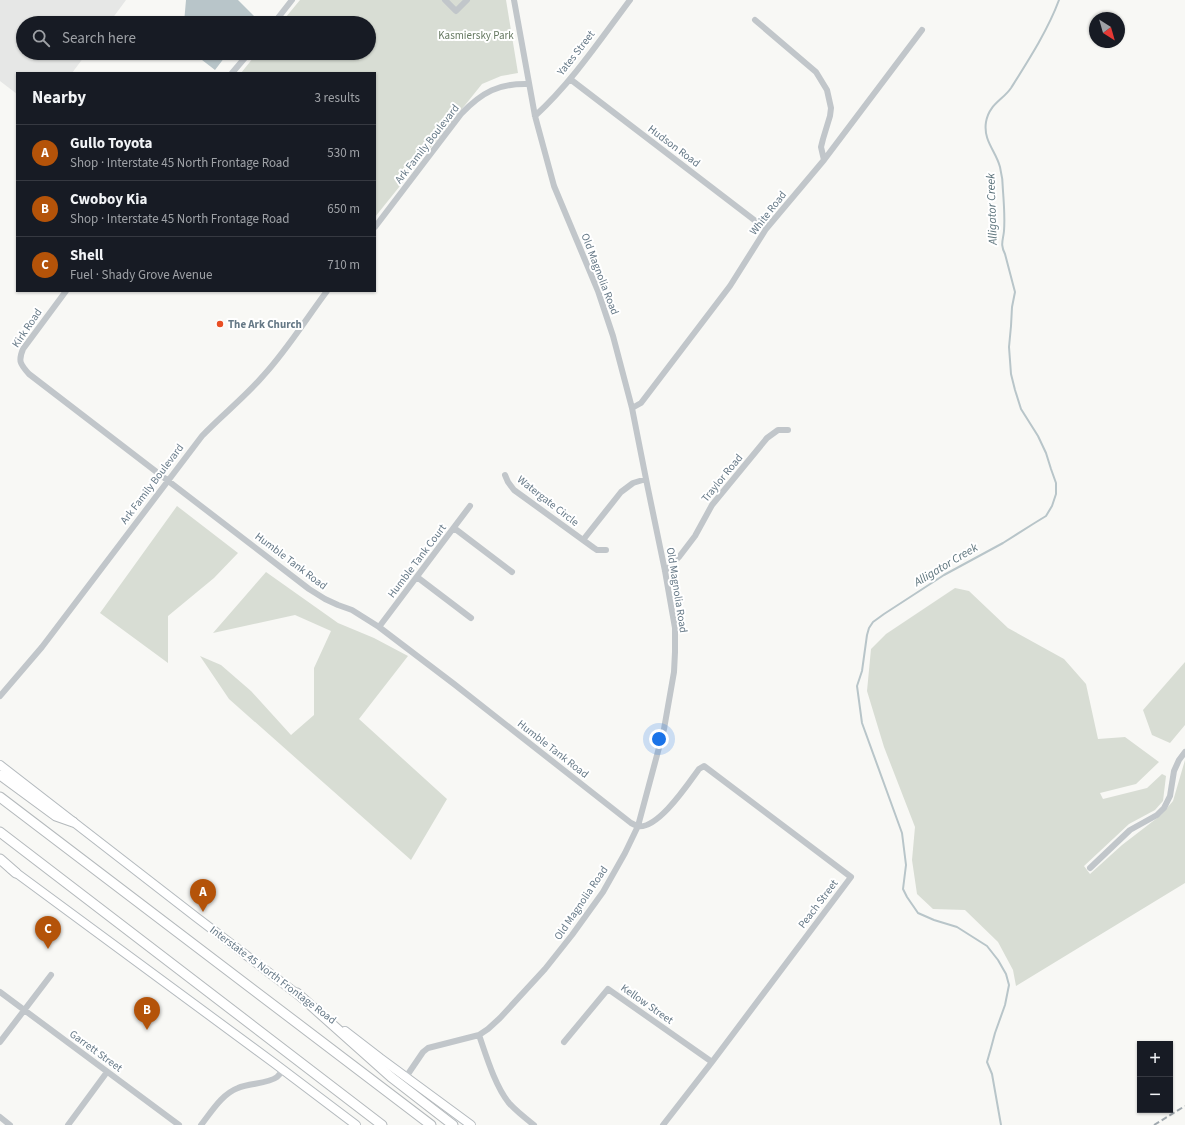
<!DOCTYPE html>
<meta charset="utf-8">
<style>
:root{--surface:#171b24;--page:#242831;--text:#f1f3f6;--muted:#9ea1a6;--line:#363941;--accent:#b45309}
body{margin:0;font-family:"Source Sans 3",sans-serif;background:var(--page);color:var(--text)}
.controls{position:absolute;right:12px;bottom:12px;display:grid;overflow:hidden;border-radius:0px;box-shadow:0 1px 3px #0004}
.controls button{width:36px;height:36px;display:grid;place-items:center;padding:0;border:0;border-bottom:1px solid var(--line);background:var(--surface);color:var(--text);font:20px sans-serif}
.compass{position:absolute;left:1089px;top:12px;width:36px;height:36px;border-radius:50%;background:var(--surface);box-shadow:0 1px 3px #0004;rotate:143deg}
.you{position:absolute;left:659px;top:739px;width:14px;height:14px;margin:-10px;border:3px solid #fff;border-radius:50%;background:#1a73e8;box-shadow:0 0 0 6px #1a73e833}
.badge{display:grid;place-items:center;width:26px;height:26px;border-radius:50%;background:var(--accent);color:#fff;font-size:13px;font-weight:700}
.pin{position:absolute;translate:-50% -33px;filter:drop-shadow(0 1px 2px #0008)}
.pin::after{content:'';position:absolute;top:21px;width:14px;height:12px;background:inherit;clip-path:polygon(0 0,100% 0,50% 100%)}
.list{margin:0;padding:0;list-style:none}
h2{display:flex;justify-content:space-between;align-items:center;height:52px;margin:0;padding:0 16px;font-size:17px}
h2 small{font-size:13px;font-weight:400;color:var(--muted)}
.list li{display:grid;grid-template-columns:26px 1fr auto;gap:12px;align-items:center;box-sizing:border-box;height:56px;padding:0 16px;border-top:1px solid var(--line)}
.list b{display:block;font-size:15px;white-space:nowrap}
.list p{margin:0;font-size:13px;white-space:nowrap;color:var(--muted)}
.list em{font-size:13px;font-style:normal;color:var(--muted)}
.icon{flex:none;width:22px;height:22px;fill:none;stroke:currentColor;stroke-width:2;stroke-linecap:round;stroke-linejoin:round}
.map{position:relative;flex:none;width:1185px;height:1125px;overflow:hidden}
.search{position:absolute;background:var(--surface);box-shadow:0 1px 3px #0004;left:16px;top:16px;width:360px;height:44px;display:flex;align-items:center;gap:10px;box-sizing:border-box;padding:0 14px;border-radius:22px;color:var(--muted);font-size:15px}
.panel{position:absolute;background:var(--surface);box-shadow:0 1px 3px #0004;left:16px;top:72px;width:360px;height:220px;border-radius:0px}
.map>svg:first-child{display:block}
.built{fill:#e6e7e6}
.green{fill:#d8ddd4}
.water{fill:#b8c5c9}
.lines{fill:none;stroke-linecap:round;stroke-linejoin:round}
.stream{stroke:#b8c5c9;stroke-width:2}
.major-casing{stroke:#b4babe;stroke-width:10}
.highway-casing{stroke:#b4b9bc;stroke-width:11}
.minor{stroke:#c1c6ca;stroke-width:6}
.major{stroke:#fff;stroke-width:8}
.highway{stroke:#fff;stroke-width:9}
.rail{stroke:#a0a8ae;stroke-width:2;stroke-dasharray:6 3;stroke-linecap:butt}
.poi-dot{fill:#e94f24;stroke:#fff;stroke-width:1.5}
.labels{text-anchor:middle;dominant-baseline:central;stroke-width:4;stroke-linejoin:round;paint-order:stroke}
.park-label{font-size:11px;fill:#667961;stroke:#fff}
.street-label{font-size:11px;fill:#667987;stroke:#fff}
.poi-label{font-size:11px;font-weight:bold;fill:#667987;stroke:#fff;text-anchor:start}
.water-label{font-size:12px;font-style:italic;fill:#5d747c;stroke:#fff}
</style>
<div class="map">
<svg width="1185" height="1125" viewBox="0 0 1185 1125">
<rect width="100%" height="100%" fill="#f8f8f5"/>
<path class="built" d="M0 0H126L109 23H23V53H87L72 73H17V94L0 81Z"/>
<path class="green" d="M300 0H506L518 73 501 76 482 84 375 217V73H241L257 53H369V23H281Z
M177 506 238 553 214 578 168 616V663L100 613Z
M266 572 338 623 374 638 408 656 359 719 447 799 411 860 229 699 200 656 221 665 251 691 291 735 314 715V668L331 631 295 615 213 633Z
M955 588 969 591 1008 628 1064 659 1086 684 1098 739 1125 737 1159 762 1136 784 1100 793 1103 799 1147 788 1162 774 1166 776 1163 801 1155 810 1129 824 1084 866 1090 874 1122 845 1161 815 1173 801 1185 760V883L1016 986 1013 970 998 942 965 910 933 909 917 894 912 860 915 827 884 747 867 691 871 649 886 634Z
M1185 662V725L1170 743 1152 735 1143 710Z"/>
<path class="water" d="M186 0H238L255 17 250 23H184Z
M193 53H228L215 70Z"/>
<g class="lines">
<path class="stream" d="M1001 1125 992 1074 987 1062 991 1048 995 1033 1005 1005 1009 985 1006 974 998 960 987 946 957 927 934 920 918 913 907 897 903 889 906 865 902 833 862 723 857 686 862 671 867 635 869 628 873 622 884 614 944 575 1003 543 1033 524 1046 516 1052 506 1056 494V483L1051 469 1046 453 1038 436 1021 409 1015 390 1011 374 1009 347 1011 326 1012 307 1015 292 1005 254C1000 244 1003 241 1004 231 1005 218 1004 204 1003 191 1003 183 1002 175 1000 167 996 151 983 141 986 122 989 104 1003 100 1011 88 1028 61 1048 30 1059 0"/>
<defs>
<path id="major" d="M0 765 196 917 301 997
M11 869 274 1063 356 1125
M345 1031 380 1058 471 1125"/>
<path id="highway" d="M0 775 56 816 73 822
M0 797 431 1125
M0 832 382 1125
M0 859 16 873
M297 993 391 1077 453 1125"/>
</defs>
<use href="#major" class="major-casing"/>
<use href="#highway" class="highway-casing"/>
<path class="minor" d="M445 0 456 11 467 0
M514 0 535 116 554 186 598 291 613 336 632 408 647 484 665 571 675 628V652L674 672 664 729 638 826 625 853 603 892 572 935 545 969 500 1018 488 1029 479 1035C486 1055 495 1086 509 1103 516 1111 525 1118 534 1125
M755 20 816 72 827 90 831 108 830 116 823 139 821 147 824 160
M274 23 292 0
M232 73 249 53
M570 79 766 229
M535 116C572 82 600 40 630 0
M375 227 461 114C482 92 499 83 529 84
M66 291 23 349C18 361 20 364 29 374L309 589 325 599 338 605 352 610 379 627 454 684 631 823C633 824 635 825 637 826 657 831 688 784 699 769L704 766 851 877 712 1062 663 1125
M632 408 641 403 730 286 766 229 824 160 922 30
M505 475 508 482 514 490 594 548 597 550H606
M454 528 512 572
M583 540 621 492 633 483 646 479
M665 571 679 557 695 536 712 505 767 438 778 430H788
M417 577 471 618
M379 627 470 506
M0 696 42 647 202 436C222 415 244 398 263 376 287 350 306 319 327 291
M1090 868 1130 830 1157 815 1164 808 1170 796 1174 771 1179 760 1185 752
M0 992 179 1125
M0 1042 51 975
M564 1042 608 989 712 1062
M406 1077 423 1052 428 1048 479 1035
M0 1117 10 1125
M68 1125 107 1072
M201 1125C212 1111 222 1094 238 1088 249 1083 268 1084 277 1077 279 1075 282 1072 283 1070"/>
<use href="#major" class="major"/>
<use href="#highway" class="highway"/>
<path class="rail" d="M1154 1125 1185 1106"/>
</g>
<circle class="poi-dot" cx="220" cy="324" r="4"/>
<g class="labels">
<g class="park-label">
<text x="476" y="35">Kasmiersky Park</text>
</g>
<g class="street-label">
<text transform="translate(576 53) rotate(-52)">Yates Street</text>
<text transform="translate(427 144) rotate(-52)">Ark Family Boulevard</text>
<text transform="translate(674 146) rotate(37)">Hudson Road</text>
<text transform="translate(768 213) rotate(-52)">White Road</text>
<text transform="translate(600 274) rotate(69)">Old Magnolia Road</text>
<text transform="translate(27 328) rotate(-56)">Kirk Road</text>
<text transform="translate(722 478) rotate(-51)">Traylor Road</text>
<text transform="translate(152 484) rotate(-53)">Ark Family Boulevard</text>
<text transform="translate(548 501) rotate(38)">Watergate Circle</text>
<text transform="translate(291 561) rotate(37)">Humble Tank Road</text>
<text transform="translate(417 561) rotate(-53)">Humble Tank Court</text>
<text transform="translate(677 590) rotate(81)">Old Magnolia Road</text>
<text transform="translate(553 749) rotate(38)">Humble Tank Road</text>
<text transform="translate(581 903) rotate(-56)">Old Magnolia Road</text>
<text transform="translate(818 904) rotate(-53)">Peach Street</text>
<text transform="translate(273 975) rotate(37)">Interstate 45 North Frontage Road</text>
<text transform="translate(647 1004) rotate(35)">Kellow Street</text>
<text transform="translate(96 1051) rotate(36)">Garrett Street</text>
</g>
<g class="poi-label">
<text x="228" y="324">The Ark Church</text>
</g>
<g class="water-label">
<text transform="translate(992 209) rotate(-92)">Alligator Creek</text>
<text transform="translate(946 565) rotate(-31)">Alligator Creek</text>
</g>
</g>
</svg>
<div class="controls">
<button>+</button>
<button>−</button>
</div>
<svg class="compass" viewBox="-18 -18 36 36"><path d="M0-13l5 13h-10z" fill="#e53935"/><path d="M0 13l5-13h-10z" fill="#9ea1a6"/></svg>
<div class="you"></div>
<div class="pin badge" style="left:203px;top:912px">A</div>
<div class="pin badge" style="left:147px;top:1030px">B</div>
<div class="pin badge" style="left:48px;top:949px">C</div>
<div class="search"><svg class="icon" aria-label="search" viewBox="0 0 24 24"><circle cx="10" cy="10" r="6"/><path d="M15 15l6 6"/></svg>Search here</div>
<section class="panel">
<h2>Nearby<small>3 results</small></h2>
<ul class="list">
<li><span class="badge">A</span><div><b>Gullo Toyota</b><p>Shop · Interstate 45 North Frontage Road</p></div><em>530 m</em></li>
<li><span class="badge">B</span><div><b>Cwoboy Kia</b><p>Shop · Interstate 45 North Frontage Road</p></div><em>650 m</em></li>
<li><span class="badge">C</span><div><b>Shell</b><p>Fuel · Shady Grove Avenue</p></div><em>710 m</em></li>
</ul>
</section>
</div>
